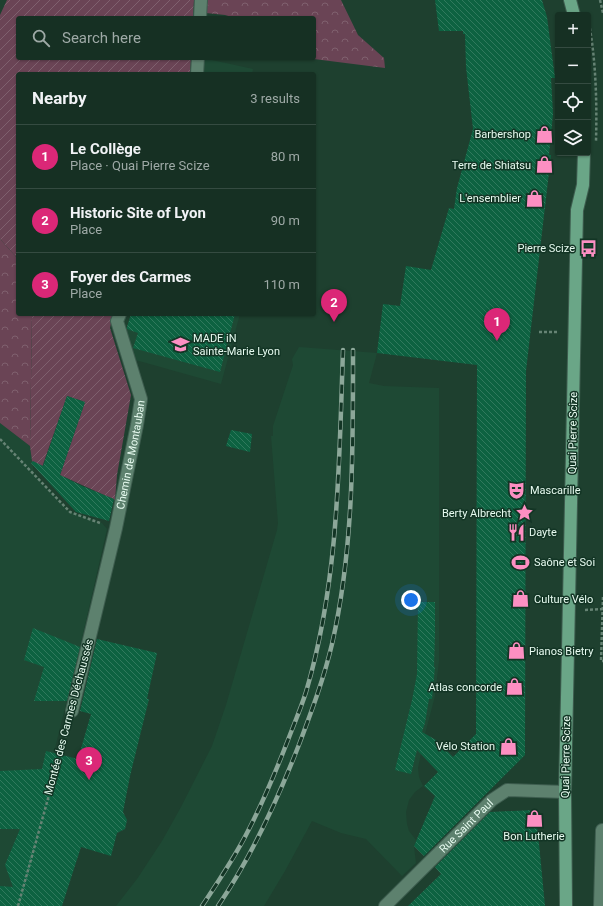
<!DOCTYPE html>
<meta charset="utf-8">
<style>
:root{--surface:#163023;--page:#233c30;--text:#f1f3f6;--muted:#9ea9a6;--line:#354b41;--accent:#db2777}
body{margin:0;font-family:Roboto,sans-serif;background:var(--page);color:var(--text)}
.controls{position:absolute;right:12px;top:12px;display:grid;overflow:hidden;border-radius:4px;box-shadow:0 1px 3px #0004}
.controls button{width:36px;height:36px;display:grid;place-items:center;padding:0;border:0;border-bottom:1px solid var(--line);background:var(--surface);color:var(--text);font:20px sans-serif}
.you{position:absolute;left:411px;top:600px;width:14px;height:14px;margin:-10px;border:3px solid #fff;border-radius:50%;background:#1a73e8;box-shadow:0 0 0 6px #1a73e833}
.badge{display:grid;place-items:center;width:26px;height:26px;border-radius:50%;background:var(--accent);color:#fff;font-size:13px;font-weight:700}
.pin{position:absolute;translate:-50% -33px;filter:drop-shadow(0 1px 2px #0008)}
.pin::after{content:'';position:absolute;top:21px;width:14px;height:12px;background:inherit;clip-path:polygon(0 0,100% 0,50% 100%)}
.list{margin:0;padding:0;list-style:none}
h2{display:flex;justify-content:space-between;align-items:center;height:52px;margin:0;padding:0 16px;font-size:17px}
h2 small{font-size:13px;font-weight:400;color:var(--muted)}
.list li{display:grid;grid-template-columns:26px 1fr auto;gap:12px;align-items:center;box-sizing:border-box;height:64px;padding:0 16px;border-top:1px solid var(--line)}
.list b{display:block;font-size:15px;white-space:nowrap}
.list p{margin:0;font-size:13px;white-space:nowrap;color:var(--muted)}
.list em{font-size:13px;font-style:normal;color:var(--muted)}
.icon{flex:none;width:22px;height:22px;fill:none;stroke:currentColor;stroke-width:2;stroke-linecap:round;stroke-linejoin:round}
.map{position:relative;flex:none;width:603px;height:906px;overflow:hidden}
.search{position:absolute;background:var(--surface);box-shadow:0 1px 3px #0004;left:16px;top:16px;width:300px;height:44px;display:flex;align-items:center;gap:10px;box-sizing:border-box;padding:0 14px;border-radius:4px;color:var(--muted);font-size:15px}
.panel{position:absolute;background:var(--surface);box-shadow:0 1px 3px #0004;left:16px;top:72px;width:300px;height:244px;border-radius:4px}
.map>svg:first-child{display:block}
.built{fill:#1e4934}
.forest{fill:url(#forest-crowns)}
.garden{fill:url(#garden-furrows)}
.building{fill:url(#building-back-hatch)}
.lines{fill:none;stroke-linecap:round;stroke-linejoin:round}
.minor-casing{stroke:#3e5d4f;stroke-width:14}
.major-casing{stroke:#3e5d4f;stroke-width:14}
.path{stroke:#668374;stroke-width:2.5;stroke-dasharray:3 2;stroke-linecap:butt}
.minor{stroke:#5d816e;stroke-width:12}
.major{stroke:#6aa687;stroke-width:12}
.rail-casing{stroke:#8ca799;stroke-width:4.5}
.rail{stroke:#133525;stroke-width:3;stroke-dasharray:9;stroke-linecap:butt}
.labels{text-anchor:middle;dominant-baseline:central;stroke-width:3;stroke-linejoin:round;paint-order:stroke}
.poi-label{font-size:11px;fill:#e7fbf0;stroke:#133525;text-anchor:end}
.street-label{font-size:11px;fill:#e7fbf0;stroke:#133525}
</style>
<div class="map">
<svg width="603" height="906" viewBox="0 0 603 906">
<defs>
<pattern id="forest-crowns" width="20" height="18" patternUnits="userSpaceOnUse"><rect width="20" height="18" fill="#6a4455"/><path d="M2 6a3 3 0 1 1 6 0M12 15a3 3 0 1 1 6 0" fill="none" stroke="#7f606e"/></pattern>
<pattern id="garden-furrows" width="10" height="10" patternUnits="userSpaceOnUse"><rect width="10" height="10" fill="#6a4455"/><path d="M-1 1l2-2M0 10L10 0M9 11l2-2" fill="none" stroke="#7f606e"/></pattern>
<pattern id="building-back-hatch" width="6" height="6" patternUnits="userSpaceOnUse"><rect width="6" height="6" fill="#0d6241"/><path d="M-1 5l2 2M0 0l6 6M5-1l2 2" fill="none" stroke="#30795d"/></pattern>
</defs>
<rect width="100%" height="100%" fill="#1e402f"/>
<path class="built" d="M203 58 253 69 252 74H200Z
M131 314H240L221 384 132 359 126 329Z
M299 347 377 353 369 383 384 386 439 388V661L435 696 424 738 418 768 419 777 423 786 415 792 409 800 406 812 407 824 409 831 416 840 414 846 416 863 402 876 366 839 341 833 312 821 285 871 264 906H116L137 879 162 841 181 807 212 746 226 705 277 530 278 523 271 436H273V426L293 365 292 359Z
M0 423 30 446 34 474 70 512 102 523 107 529 80 647 16 906H0Z"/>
<path class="forest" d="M207 0H341L358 35 384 58 385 68 306 58H314V18H235L225 15 206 13Z
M0 239 18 259V314H32L30 446 0 423Z"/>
<path class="garden" d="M7 0H194L193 18H18V58H191L190 74H18V259L0 239V15Z
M32 314H113L110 328 131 395 117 475 115 500 60 475 85 402 67 396 40 473 32 461 30 446Z"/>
<path class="building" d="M435 0H542L547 17 555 78H551L553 114 549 155H551L526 371 525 755 424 856 414 846 435 796 424 786 438 772 417 750 411 774 395 770 412 700 417 674 418 602H435V634L434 667H435L432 699H429L425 723 422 732 436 740 453 757 476 734 477 365 377 353 383 304 400 306 406 266 431 270 449 208 454 209 457 188 473 129 466 67 465 34H463V31H439Z
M131 314H235L220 372 133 348 138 333 127 329V327Z
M67 396 85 402 60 475 82 486 114 499 109 521 76 512 31 463 33 461 43 466Z
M231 430 252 434 250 452 226 446Z
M33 628 80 647 67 701H34L44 667 24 660Z
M97 639 157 653 147 699H149L130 776 123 812 127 820 125 829 117 833 111 856 81 847 62 906H0V886L13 887 5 865 20 829H0V771L42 769 46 751 78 759 91 714 80 711Z
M534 810 538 833 545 906H408L441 874 435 867 490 812Z"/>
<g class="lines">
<defs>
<g id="minor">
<path d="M200 18 201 0"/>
<path d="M197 74 198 58"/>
<path id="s1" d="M72 711 116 528 137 425 141 399 117 321 120 314"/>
<path id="s2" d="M385 906 492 800 507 790 565 792"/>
<path d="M600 906 602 830"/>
</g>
<path id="major" d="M570 0 574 15
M566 906 565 792 568 650 577 210 583 185 584 153"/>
</defs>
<use href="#minor" class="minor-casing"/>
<use href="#major" class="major-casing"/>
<path class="path" d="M600 0 603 13
M589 23C596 62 597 102 596 142
M539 332H558
M0 439 70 512 100 523
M603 597 601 661H603
M585 610 603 609
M18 906 68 727"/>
<use href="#minor" class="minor"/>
<use href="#major" class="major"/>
<defs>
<path id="rail" d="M202 906C218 882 235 857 248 831 263 802 276 771 288 740 294 724 301 708 306 692 339 581 339 464 343 350
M218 906C252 856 278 799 300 742 312 710 324 678 332 644 354 548 353 448 353 350"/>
</defs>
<use href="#rail" class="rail-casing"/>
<use href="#rail" class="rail"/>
</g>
<defs>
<symbol id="shop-bare" viewBox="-9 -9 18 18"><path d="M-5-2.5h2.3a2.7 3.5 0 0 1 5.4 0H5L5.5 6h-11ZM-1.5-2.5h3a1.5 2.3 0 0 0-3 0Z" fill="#fc8fc2" stroke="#133525" stroke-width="2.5" paint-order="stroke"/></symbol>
<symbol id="bus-bare" viewBox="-9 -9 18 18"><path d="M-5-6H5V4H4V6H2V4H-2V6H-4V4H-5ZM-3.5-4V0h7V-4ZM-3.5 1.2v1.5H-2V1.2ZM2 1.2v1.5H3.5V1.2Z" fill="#fc8fc2" stroke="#133525" stroke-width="2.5" paint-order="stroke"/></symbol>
<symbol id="university-bare" viewBox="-9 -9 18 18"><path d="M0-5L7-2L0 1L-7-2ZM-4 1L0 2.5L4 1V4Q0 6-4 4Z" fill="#fc8fc2" stroke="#133525" stroke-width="2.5" paint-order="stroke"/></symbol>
<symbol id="theatre-bare" viewBox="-9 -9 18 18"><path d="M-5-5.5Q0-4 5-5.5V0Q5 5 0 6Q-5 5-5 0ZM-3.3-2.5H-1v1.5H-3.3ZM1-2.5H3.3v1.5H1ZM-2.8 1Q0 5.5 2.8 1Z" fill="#fc8fc2" stroke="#133525" stroke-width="2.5" paint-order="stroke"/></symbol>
<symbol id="sight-bare" viewBox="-9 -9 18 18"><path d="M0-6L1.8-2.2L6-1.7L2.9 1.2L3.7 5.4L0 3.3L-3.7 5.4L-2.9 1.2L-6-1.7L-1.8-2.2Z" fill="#fc8fc2" stroke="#133525" stroke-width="2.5" paint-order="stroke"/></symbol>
<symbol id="restaurant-bare" viewBox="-9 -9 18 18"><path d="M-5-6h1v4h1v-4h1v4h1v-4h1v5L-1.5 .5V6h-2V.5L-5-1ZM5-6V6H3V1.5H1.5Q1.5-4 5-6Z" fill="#fc8fc2" stroke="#133525" stroke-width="2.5" paint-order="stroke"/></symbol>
<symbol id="stadium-bare" viewBox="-9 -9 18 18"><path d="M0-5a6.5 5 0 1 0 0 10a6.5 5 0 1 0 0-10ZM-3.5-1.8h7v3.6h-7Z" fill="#fc8fc2" stroke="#133525" stroke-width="2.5" paint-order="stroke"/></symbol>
</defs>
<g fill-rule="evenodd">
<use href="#shop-bare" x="532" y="122" width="25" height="25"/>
<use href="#shop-bare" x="532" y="152" width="25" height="25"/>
<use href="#shop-bare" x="522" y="186" width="25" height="25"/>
<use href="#bus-bare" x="576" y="236" width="25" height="25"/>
<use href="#university-bare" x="168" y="332" width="25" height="25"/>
<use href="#theatre-bare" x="504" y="478" width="25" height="25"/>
<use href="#sight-bare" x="512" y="500" width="25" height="25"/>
<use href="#restaurant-bare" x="504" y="520" width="25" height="25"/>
<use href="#stadium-bare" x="508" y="550" width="25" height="25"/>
<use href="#shop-bare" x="508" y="586" width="25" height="25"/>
<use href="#shop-bare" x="504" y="638" width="25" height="25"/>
<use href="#shop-bare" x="502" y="674" width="25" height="25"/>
<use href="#shop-bare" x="496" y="734" width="25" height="25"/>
<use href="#shop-bare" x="522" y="806" width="25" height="25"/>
</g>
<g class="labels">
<g class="poi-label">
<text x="531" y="134">Barbershop</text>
<text x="531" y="165">Terre de Shiatsu</text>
<text x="521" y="198">L'ensemblier</text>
<text x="575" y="248">Pierre Scize</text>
<text x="193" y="338" text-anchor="start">MADE iN<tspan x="193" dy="13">Sainte-Marie Lyon</tspan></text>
<text x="530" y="490" text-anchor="start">Mascarille</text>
<text x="511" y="513">Berty Albrecht</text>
<text x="529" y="532" text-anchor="start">Dayte</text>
<text x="534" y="562" text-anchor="start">Saône et Soi</text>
<text x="534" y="599" text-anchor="start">Culture Vélo</text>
<text x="529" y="651" text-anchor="start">Pianos Bietry</text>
<text x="502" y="687">Atlas concorde</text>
<text x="495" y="746">Vélo Station</text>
<text x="534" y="836" text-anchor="middle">Bon Lutherie</text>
</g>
<g class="street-label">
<text transform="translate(573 433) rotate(-89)">Quai Pierre Scize</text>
<text stroke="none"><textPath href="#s1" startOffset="263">Chemin de Montauban</textPath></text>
<text transform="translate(69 717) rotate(-75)">Montée des Carmes Déchaussés</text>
<text transform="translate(566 757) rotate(-89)">Quai Pierre Scize</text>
<text stroke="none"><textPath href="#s2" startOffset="114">Rue Saint Paul</textPath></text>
</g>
</g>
</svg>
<div class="controls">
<button>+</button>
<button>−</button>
<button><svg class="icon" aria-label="locate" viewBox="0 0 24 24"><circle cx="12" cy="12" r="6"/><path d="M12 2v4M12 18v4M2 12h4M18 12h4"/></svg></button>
<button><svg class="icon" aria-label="layers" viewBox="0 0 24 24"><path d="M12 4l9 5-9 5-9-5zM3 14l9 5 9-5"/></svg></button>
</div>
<div class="you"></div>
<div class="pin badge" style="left:497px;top:341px">1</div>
<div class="pin badge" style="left:334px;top:322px">2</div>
<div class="pin badge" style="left:89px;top:780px">3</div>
<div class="search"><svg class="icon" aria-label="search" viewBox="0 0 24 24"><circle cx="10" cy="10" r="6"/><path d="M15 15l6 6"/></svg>Search here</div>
<section class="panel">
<h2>Nearby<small>3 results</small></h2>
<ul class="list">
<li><span class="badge">1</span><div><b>Le Collège</b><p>Place · Quai Pierre Scize</p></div><em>80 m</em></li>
<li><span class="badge">2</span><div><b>Historic Site of Lyon</b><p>Place</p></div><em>90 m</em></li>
<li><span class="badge">3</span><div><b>Foyer des Carmes</b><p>Place</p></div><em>110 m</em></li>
</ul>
</section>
</div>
